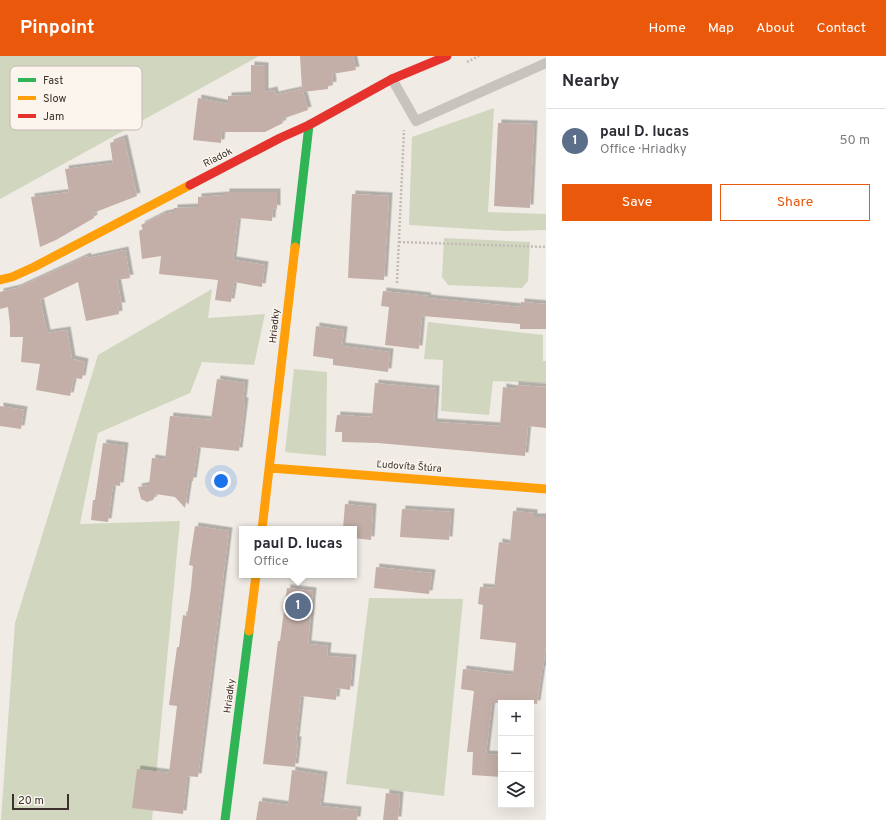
<!DOCTYPE html>
<meta charset="utf-8">
<style>
:root{--surface:#fff;--page:#f2f2f3;--text:#2b2b33;--muted:#7c7c81;--line:#e1e1e2;--accent:#ea580c}
body{margin:0;font-family:Overpass,sans-serif;background:var(--page);color:var(--text)}
.controls{position:absolute;right:12px;bottom:12px;display:grid;overflow:hidden;border-radius:0px;box-shadow:0 4px 16px #0002}
.controls button{width:36px;height:36px;display:grid;place-items:center;padding:0;border:0;border-bottom:1px solid var(--line);background:var(--surface);color:var(--text);font:20px sans-serif}
.scale{position:absolute;left:12px;bottom:10px;width:57px;box-sizing:border-box;padding-left:4px;border:2px solid #3b302b;border-top:0;font-size:11px;line-height:14px;white-space:nowrap;color:#3b302b;-webkit-text-stroke:3px #fbf5ee;paint-order:stroke}
.you{position:absolute;left:221px;top:425px;width:14px;height:14px;margin:-10px;border:3px solid #fff;border-radius:50%;background:#1a73e8;box-shadow:0 0 0 6px #1a73e833}
.badge{display:grid;place-items:center;width:26px;height:26px;border-radius:50%;background:var(--accent);color:#fff;font-size:13px;font-weight:700}
.pin{position:absolute;translate:-50% -50%;border:2px solid #fff;box-shadow:0 1px 4px #0006}
.popup{position:absolute;left:239px;top:470px;width:118px;height:52px;box-sizing:border-box;display:grid;place-content:center;border-radius:0px;background:var(--surface);filter:drop-shadow(0 1px 3px #0005);font-size:13px;white-space:nowrap;color:var(--muted)}
.popup b{font-size:15px;color:var(--text)}
.popup::after{content:'';position:absolute;left:50%;top:100%;margin-left:-8px;border:8px solid transparent;border-top-color:var(--surface)}
.list{margin:0;padding:0;list-style:none}
h2{display:flex;justify-content:space-between;align-items:center;height:52px;margin:0;padding:0 16px;font-size:17px}
h2 small{font-size:13px;font-weight:400;color:var(--muted)}
.list li{display:grid;grid-template-columns:26px 1fr auto;gap:12px;align-items:center;box-sizing:border-box;height:64px;padding:0 16px;border-top:1px solid var(--line)}
.list b{display:block;font-size:15px;white-space:nowrap}
.list p{margin:0;font-size:13px;white-space:nowrap;color:var(--muted)}
.list em{font-size:13px;font-style:normal;color:var(--muted)}
.actions{display:flex;gap:8px;padding:12px 16px}
.actions a{flex:1;padding:9px 0;border:1px solid var(--accent);border-radius:0px;text-align:center;font-size:14px;color:var(--accent)}
.actions .main{background:var(--accent);color:#fff}
.icon{flex:none;width:22px;height:22px;fill:none;stroke:currentColor;stroke-width:2;stroke-linecap:round;stroke-linejoin:round}
.map{position:relative;flex:none;width:546px;height:764px;overflow:hidden}
header{display:flex;align-items:center;gap:24px;box-sizing:border-box;height:56px;padding:0 20px;background:var(--accent);color:#fff}
header strong{font-size:19px}
nav{display:flex;gap:22px;margin-inline-start:auto;font-size:14px}
main{display:flex}
aside{flex:1;background:var(--surface)}
.map>svg:first-child{display:block}
.green{fill:#d1d6bf}
.building{fill:#c3afa7;filter:url(#shadow)}
.lines{fill:none;stroke-linecap:round;stroke-linejoin:round}
.path{stroke:#c2bbb6;stroke-width:2.5;stroke-dasharray:2 2;stroke-linecap:butt}
.lane{stroke:#c9c3be;stroke-width:10}
.fast{stroke:#30b455;stroke-width:9}
.slow{stroke:#ff9f0a;stroke-width:9}
.jam{stroke:#e5322d;stroke-width:9}
.labels{text-anchor:middle;dominant-baseline:central;stroke-width:3;stroke-linejoin:round;paint-order:stroke}
.street-label{font-size:10px;fill:#3b302b;stroke:#fbf5ee}
.key{fill:#fbf5ee;stroke:#c1bab4;stroke-width:1}
.key-label{font-size:11px;fill:#3b302b}
</style>
<header>
<strong>Pinpoint</strong>
<nav><a>Home</a><a>Map</a><a>About</a><a>Contact</a></nav>
</header>
<main>
<div class="map">
<svg width="546" height="764" viewBox="0 0 546 764">
<defs>
<filter id="shadow"><feDropShadow dx="3.5" dy="-3.5" stdDeviation="0" flood-color="#0004"/></filter>
</defs>
<rect width="100%" height="100%" fill="#f0ebe5"/>
<path class="green" d="M0 0H259L0 143Z
M494 52 488 156 546 158V174L505 175 409 169 412 81Z
M444 182 530 186 528 225 522 232 448 229 442 221Z
M212 233 208 262 265 258 254 309 202 306 190 337 98 377 80 468 180 465 152 764H1L15 567 98 299Z
M428 266 543 279V305H546V327L493 325 489 359 441 355 443 304 424 303Z
M294 313 327 316 326 400 285 396Z
M369 542 463 543 444 740 346 728Z"/>
<path class="building" d="M300 0H353L356 14 332 18 333 29 328 30V33L303 36 308 54 282 63 283 67 265 76H222L221 87 193 84 198 42 228 48V40L251 39V9L265 10V36L274 34 275 39 302 33Z
M498 67 534 68 530 152 494 150Z
M124 82 137 140 93 157 94 162 56 184 40 191 31 141 69 136 65 113 113 107 110 87Z
M226 136H277V153L273 152 272 165 238 162 233 204 265 209 262 231 234 226 231 246 215 244 218 224 159 218 161 200 142 203 139 175 143 173 141 169 163 158 174 156V152L198 151V141L226 139Z
M352 138 389 140 384 224 348 222Z
M125 194 130 222 117 224 122 250H118L119 258 86 265 78 226 40 244 47 277 67 274 72 303 85 306 82 323 74 322 70 340 36 334 40 308 21 306 23 281H10V269L8 251 0 253V236L17 232 87 200 88 202Z
M383 235 428 240 427 242 501 249 521 251V246L546 248V273H520V268L422 260 419 293 385 289 389 251 381 250Z
M316 270 344 274 342 290 390 296 388 316 333 309V303L313 300Z
M217 323 245 327 243 345H245L239 395 198 391 193 425H189L185 452 175 441 156 438 153 444 147 446 141 443 138 431 149 429 152 402 165 404 170 360 211 364Z
M375 327 436 333 434 366 500 370 503 331 515 333V329L546 331V372L528 370 525 400 378 387 342 386V376H335L337 359 372 361Z
M0 350 24 354 21 373 0 370Z
M103 387 125 390 120 430 113 429 108 466 91 464 93 444H95Z
M345 448 373 451 371 484 354 482V473H343Z
M402 453 451 456 449 484 400 481Z
M513 455 534 457V461H546V589L543 613H542L537 648 531 647H492L486 698 501 699V721L472 719 473 696H467L474 635 461 633 463 613 513 619 516 587 480 583 483 549 478 548 480 531 494 532 499 486 510 488Z
M195 470 229 475 198 721 187 720 183 758 132 752 137 713 169 717 177 650 169 649 177 591H179L183 559 187 560 191 532 193 510 189 509Z
M376 511 432 517 429 538 374 532Z
M287 532 313 535 308 588 328 590 327 600 353 602 350 634 337 632 336 644 301 640 296 684H298L295 711 263 708 278 585H280Z
M292 714 324 719 320 750 358 754 357 764H256L259 745 288 749Z
M386 737 400 739 398 764H383Z"/>
<g class="lines">
<path class="path" d="M467 6 479 0
M399 186 546 191
M397 227 404 74"/>
<path class="lane" d="M392 23 416 65 546 7"/>
<path class="fast" d="M295 191 309 69
M225 764 249 575"/>
<path class="slow" d="M0 224 12 221 34 211 190 129
M270 412 546 433
M262 473 295 191
M249 575 256 519"/>
<path class="jam" d="M190 129 280 82 309 69 392 23 447 0"/>
</g>
<g class="labels">
<g class="street-label">
<text transform="translate(218 102) rotate(-27)">Riadok</text>
<text transform="translate(275 270) rotate(-84)">Hriadky</text>
<text transform="translate(409 411) rotate(4)">Ľudovíta Štúra</text>
<text transform="translate(230 640) rotate(-83)">Hriadky</text>
</g>
</g>
<rect x="10" y="10" width="132" height="64" rx="6" class="key"/>
<rect x="18" y="22" width="18" height="4" fill="#30b455"/>
<rect x="18" y="40" width="18" height="4" fill="#ff9f0a"/>
<rect x="18" y="58" width="18" height="4" fill="#e5322d"/>
<g class="key-label">
<text x="43" y="28">Fast</text>
<text x="43" y="46">Slow</text>
<text x="43" y="64">Jam</text>
</g>
</svg>
<div class="controls">
<button>+</button>
<button>−</button>
<button><svg class="icon" aria-label="layers" viewBox="0 0 24 24"><path d="M12 4l9 5-9 5-9-5zM3 14l9 5 9-5"/></svg></button>
</div>
<div class="scale">20 m</div>
<div class="you"></div>
<div class="pin badge" style="left:298px;top:550px;background:#5c6f8a">1</div>
<div class="popup"><b>paul D. lucas</b>Office</div>
</div>
<aside>
<h2>Nearby<small></small></h2>
<ul class="list">
<li><span class="badge" style="background:#5c6f8a">1</span><div><b>paul D. lucas</b><p>Office · Hriadky</p></div><em>50 m</em></li>
</ul>
<div class="actions"><a class="main">Save</a><a>Share</a></div>
</aside>
</main>
